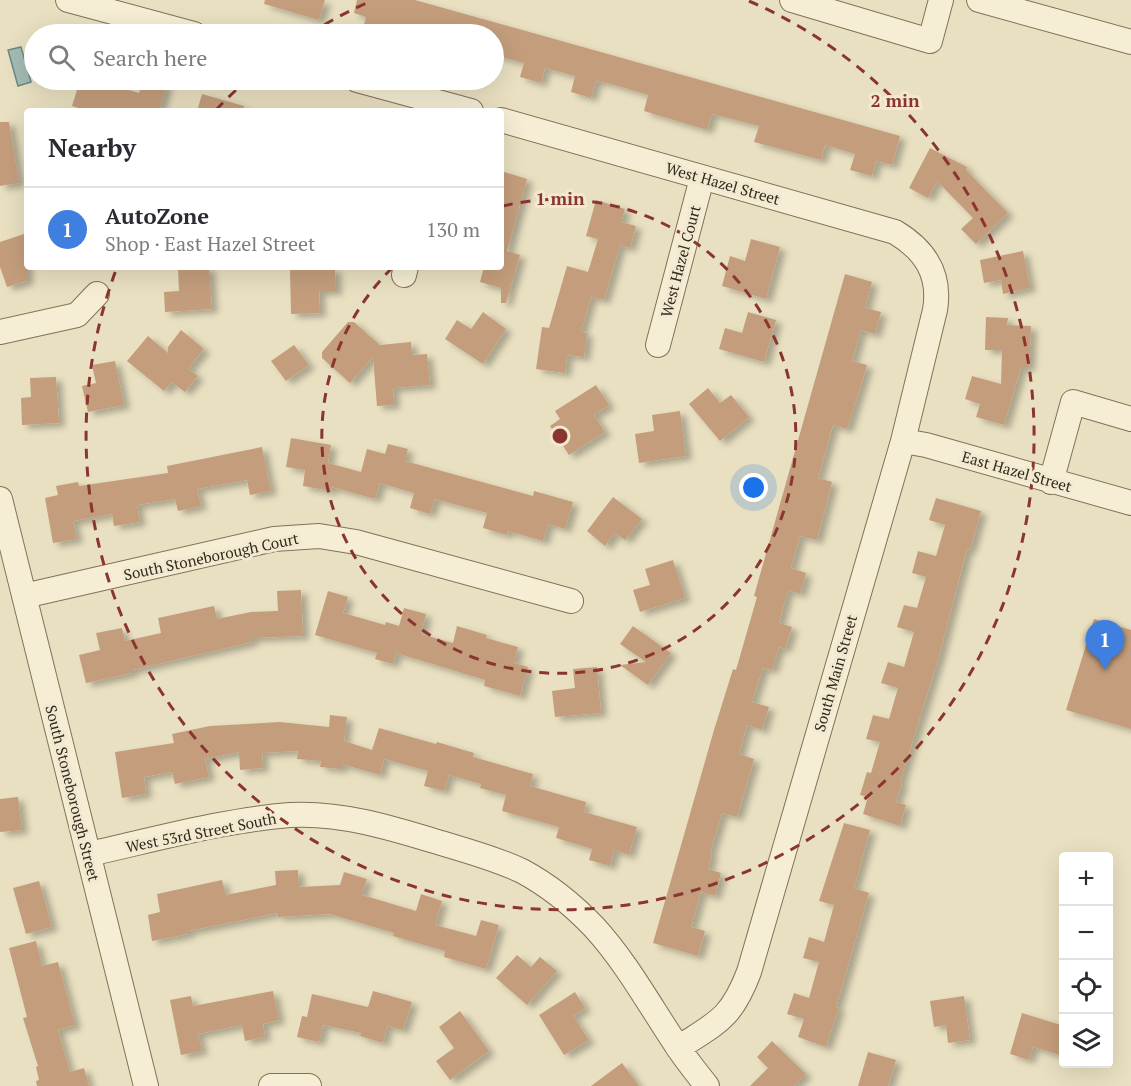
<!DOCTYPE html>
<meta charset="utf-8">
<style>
:root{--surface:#fff;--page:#f2f2f3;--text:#2b2b33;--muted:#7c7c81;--line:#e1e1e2;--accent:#7c3aed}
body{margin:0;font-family:"PT Serif",serif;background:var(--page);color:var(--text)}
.controls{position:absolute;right:18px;bottom:18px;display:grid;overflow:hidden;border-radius:6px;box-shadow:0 6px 24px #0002}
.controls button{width:54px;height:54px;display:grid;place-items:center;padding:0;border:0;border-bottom:2px solid var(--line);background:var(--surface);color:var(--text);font:30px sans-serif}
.you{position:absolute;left:754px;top:488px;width:21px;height:21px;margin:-15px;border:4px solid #fff;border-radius:50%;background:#1a73e8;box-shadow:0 0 0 9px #1a73e833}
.badge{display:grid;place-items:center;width:39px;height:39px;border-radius:50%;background:var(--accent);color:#fff;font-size:20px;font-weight:700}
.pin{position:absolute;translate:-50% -50px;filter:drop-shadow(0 2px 3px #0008)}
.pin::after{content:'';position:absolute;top:32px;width:21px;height:18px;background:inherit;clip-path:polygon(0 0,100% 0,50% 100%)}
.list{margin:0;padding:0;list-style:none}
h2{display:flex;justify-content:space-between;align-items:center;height:78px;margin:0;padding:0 24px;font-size:26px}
h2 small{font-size:20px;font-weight:400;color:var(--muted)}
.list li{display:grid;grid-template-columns:39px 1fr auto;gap:18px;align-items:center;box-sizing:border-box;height:84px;padding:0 24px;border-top:2px solid var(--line)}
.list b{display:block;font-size:22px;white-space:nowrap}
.list p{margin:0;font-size:20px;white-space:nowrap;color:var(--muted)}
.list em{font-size:20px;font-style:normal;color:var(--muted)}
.icon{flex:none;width:33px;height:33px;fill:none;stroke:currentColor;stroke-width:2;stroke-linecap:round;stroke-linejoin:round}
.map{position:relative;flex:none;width:1131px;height:1086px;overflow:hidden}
.search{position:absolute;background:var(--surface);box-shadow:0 6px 24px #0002;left:24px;top:24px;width:480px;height:66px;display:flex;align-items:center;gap:15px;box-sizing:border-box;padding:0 21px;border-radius:33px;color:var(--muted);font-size:22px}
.panel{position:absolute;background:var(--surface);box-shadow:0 6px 24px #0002;left:24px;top:108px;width:480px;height:162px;border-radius:6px}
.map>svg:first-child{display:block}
.water{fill:#a4bcb6;stroke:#6c8984;stroke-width:1.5}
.building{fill:#c49e7b;filter:url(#shadow)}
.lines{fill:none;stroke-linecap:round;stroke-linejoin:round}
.minor-casing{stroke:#81715b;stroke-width:26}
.minor{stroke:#f5edd4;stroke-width:24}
.ring{fill:none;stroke:#8b3530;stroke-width:3;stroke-dasharray:10 8}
.labels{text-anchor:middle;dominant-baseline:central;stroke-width:6;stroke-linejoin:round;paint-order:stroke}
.street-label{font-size:15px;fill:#32291d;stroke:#f1ead0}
.centre{fill:#8b3530;stroke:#f1ead0;stroke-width:3}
.ring-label{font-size:18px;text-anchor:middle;font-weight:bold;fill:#8b3530;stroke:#f1ead0;stroke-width:6;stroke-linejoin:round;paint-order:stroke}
</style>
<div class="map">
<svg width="1131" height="1086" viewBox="0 0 1131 1086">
<defs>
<filter id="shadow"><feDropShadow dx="6" dy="4" stdDeviation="3" flood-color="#0004"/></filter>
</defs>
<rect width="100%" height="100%" fill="#e9e0c1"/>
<path class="water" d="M21 47 31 82 18 86 8 50Z"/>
<path class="building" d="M265 0H325L319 20 264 4Z
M357 0H415L900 136 892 165 876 161 872 176 850 170 855 154 825 145 821 160 784 150 754 142 759 126 712 114 707 130 644 111 648 95 611 84 596 81 591 98 571 92 575 76 545 68 541 83 520 77 524 63 494 55V34H371L362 32 366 17 354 13Z
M80 80H94L139 93 143 80 167 84 159 111H88L72 106Z
M202 94 244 106 243 111H197Z
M0 122H9L19 183 0 186Z
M930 148 967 167 966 170 1008 213 976 244 961 229 973 218 937 181 928 198 909 188Z
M501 171 527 179 507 251 520 255 506 303H501V288L480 282 484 267H501Z
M596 200 625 209 621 222 636 226 630 248 620 245 604 300 591 297 581 332 587 333 584 357 567 355 565 373 536 369 542 327 549 328 567 266 588 272 598 239 586 236Z
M27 233V281L7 287 0 267V242Z
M751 239 780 247 766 299 722 286 730 256 745 261Z
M1023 251 1030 288 1003 294 1001 280 984 283 980 260Z
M209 267 212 309 165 312 164 292 179 291 178 268Z
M335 268 336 291H319L320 313 291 314 290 269Z
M845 274 872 282 865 308 881 312 875 334 861 330 852 361 867 365 860 388 847 429 833 425 818 478 832 482 817 540 800 536 791 568 806 573 800 594 788 590 779 623 792 627 785 649 779 647 772 670 763 668 752 702 769 707 762 730 747 725 739 754 754 759 737 817 722 813 710 853 712 854 708 869 721 873 715 896 701 892 691 927 705 931 698 956 653 943 714 730 733 669 736 670 757 597 754 596Z
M483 312 506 329 483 364 445 339 457 320 471 329Z
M748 312 776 320 764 362 719 349 725 328 742 333Z
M986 317 1008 318 1007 325 1031 326 1029 367H1021L1004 425 976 417 980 404 965 399 972 376 1001 384 1002 350H985Z
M348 322H354L380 345 411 342 412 355 427 354 430 385 393 388 394 405 377 406 373 357 350 383 322 358V352Z
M181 330 204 349 188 369 198 376 185 392 172 382 164 391 127 361 148 336 168 353V347Z
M294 345 309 365 286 381 271 361Z
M115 361 124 405 88 412 82 386 96 383 92 365Z
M56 377 59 423 22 425 21 398 31 397 30 378Z
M596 385 609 405 594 415 605 432 569 455 550 426 560 419 555 411Z
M708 388 720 403 731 395 749 417 720 441 689 404Z
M680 411 686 456 639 463 635 434 654 431 652 415Z
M291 438 331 445 328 463 361 472 367 449 385 454 388 444 408 449 405 461 533 496 534 491 573 502 565 529 548 524 543 541 508 531 507 535 483 528 487 513 435 499 430 514 410 508 414 493 380 483 375 499 332 487 331 491 303 486 305 470 286 467Z
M262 447 271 491 250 495 247 480 197 489 201 506 178 511 175 499 137 505 140 522 114 526 112 514 73 521 77 539 53 543 45 498 58 495 56 486 78 482 79 486 168 473 167 466Z
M613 497 642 519 625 540 615 533 605 546 587 531Z
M936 498 981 511 970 550 967 549 939 656 900 782 902 783 896 802 906 805 900 826 863 814 868 797 860 795 867 772 871 773 880 742 866 739 873 715 889 719 898 688 881 683 888 662 904 667 914 632 897 627 904 605 917 608 926 577 912 573 918 551 936 556 945 525 929 520Z
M673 560 685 598 640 612 633 590 650 585 645 569Z
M301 590 303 636 252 638V642L132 670V673L86 683 79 655 100 650 96 633 122 628 125 641 161 633 158 618 214 606 217 619 251 612 278 611 277 591Z
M328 591 348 597 343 613 385 625 386 622 399 626 404 608 426 614 421 634 453 643 457 626 487 635 486 638 518 647 514 663 528 667 520 696 484 686 485 680 416 659 396 653 393 664 375 659 377 653 315 635Z
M1094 619 1131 630V729L1066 710Z
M633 626 671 653 648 685 620 665 646 662 620 644Z
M597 667 601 713 555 717 552 691 575 688 573 669Z
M330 715 347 717 344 741 372 750 379 728 436 744 437 742 474 753 473 757 533 774 530 786 586 802 584 812 637 827 629 855 614 850 610 866 589 860 592 849 556 838 559 827 502 811 506 795 480 788 481 784 449 775 444 791 424 786 428 771 384 759 380 775 342 764V769L320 767 321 761 297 759 298 751 262 753 263 768 240 770 239 752 205 759 209 777 175 784 172 772 144 777 146 794 122 798 115 752 174 743 172 734 210 726 280 722 329 727Z
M18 797 22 830 0 832V799Z
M844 823 870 830 854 888 869 893 836 1007 839 1008 826 1047 798 1037 804 1019 787 1014 794 993 809 998 819 962 803 958 809 937 824 942 834 905 819 901Z
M298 870 299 887 340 885 344 872 367 879 362 895 416 911 421 894 442 901 435 925 476 936 481 920 499 925 486 969 444 957 445 951 393 936 394 933 330 914 278 917 277 913 188 931V934L152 941 148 915 160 912 157 894 222 880 226 895 276 885 275 871Z
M39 881 52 927 26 934 13 888Z
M36 941 42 966 58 962 75 1025 58 1030 70 1072 84 1068 89 1086H37L36 1081 39 1080 36 1067 38 1066 23 1018 27 1017 9 948Z
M517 955 531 967 540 957 557 971 527 1005 496 978Z
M273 991 279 1020 263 1024 265 1037 245 1041 242 1025 198 1034 202 1051 181 1055 170 1000 191 996 193 1006Z
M373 991 412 1002 403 1030 387 1026 383 1043 360 1036 361 1033 323 1025 319 1042 297 1037 302 1016 307 1017 312 994 368 1007Z
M575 992 585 1008 573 1016 589 1040 564 1055 539 1015Z
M964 996 970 1040 948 1043 946 1025 934 1027 930 1001Z
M460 1011 489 1051 450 1080 436 1061 454 1048 439 1027Z
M1022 1013 1064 1026V1056L1033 1047 1029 1060 1010 1054Z
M772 1041 806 1074 794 1086H750L768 1068 757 1057Z
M868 1052 896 1060 888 1086H858Z
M622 1063 639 1086H591Z"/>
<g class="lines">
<defs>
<path id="minor" d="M68 0 194 34
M792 0 930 41 941 0
M979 0 1131 42
M357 80 471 111
M501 120 895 232C925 250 941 274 935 310L903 441 749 972C731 1019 718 1022 678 1048
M404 275 406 267
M0 332 77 315 97 294
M658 345 702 178
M903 441 926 445 1131 503
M1051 482 1073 402 1131 419
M0 499 146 1086
M24 596 274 539 319 536 356 542 571 601
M89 854C153 840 224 820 290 815 341 812 392 828 441 843 468 851 497 859 522 871 548 885 574 906 594 927 627 963 650 1006 677 1046 686 1060 697 1073 707 1086
M271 1086H309"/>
</defs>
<use href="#minor" class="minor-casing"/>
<use href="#minor" class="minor"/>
</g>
<g class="ring">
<path d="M503 206A237 237 0 1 1 392 268"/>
<path d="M216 110A474 474 0 0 1 246 81M309 34A474 474 0 0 1 371 1M749 1A474 474 0 1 1 116 270"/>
</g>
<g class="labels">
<g class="street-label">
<text transform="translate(723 183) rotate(16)">West Hazel Street</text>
<text transform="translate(680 261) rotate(-75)">West Hazel Court</text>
<text transform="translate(1017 471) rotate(16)">East Hazel Street</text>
<text transform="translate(211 556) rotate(-12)">South Stoneborough Court</text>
<text transform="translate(835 673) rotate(-74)">South Main Street</text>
<text transform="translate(73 793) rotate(76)">South Stoneborough Street</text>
<text transform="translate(201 832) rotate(-11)">West 53rd Street South</text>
</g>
</g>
<circle cx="560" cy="436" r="9" class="centre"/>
<g class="ring-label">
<text x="895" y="107">2 min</text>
<text x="560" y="205">1 min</text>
</g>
</svg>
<div class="controls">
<button>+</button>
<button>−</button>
<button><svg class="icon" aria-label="locate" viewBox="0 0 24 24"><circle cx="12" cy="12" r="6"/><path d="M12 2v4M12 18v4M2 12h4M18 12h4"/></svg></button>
<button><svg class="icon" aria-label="layers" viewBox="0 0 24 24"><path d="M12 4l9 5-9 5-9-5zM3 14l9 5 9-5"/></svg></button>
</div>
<div class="you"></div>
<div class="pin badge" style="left:1105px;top:670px;background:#3f7fe0">1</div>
<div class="search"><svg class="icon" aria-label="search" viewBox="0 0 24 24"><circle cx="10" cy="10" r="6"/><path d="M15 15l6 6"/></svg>Search here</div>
<section class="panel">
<h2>Nearby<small></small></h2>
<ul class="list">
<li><span class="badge" style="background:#3f7fe0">1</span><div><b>AutoZone</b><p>Shop · East Hazel Street</p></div><em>130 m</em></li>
</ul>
</section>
</div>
